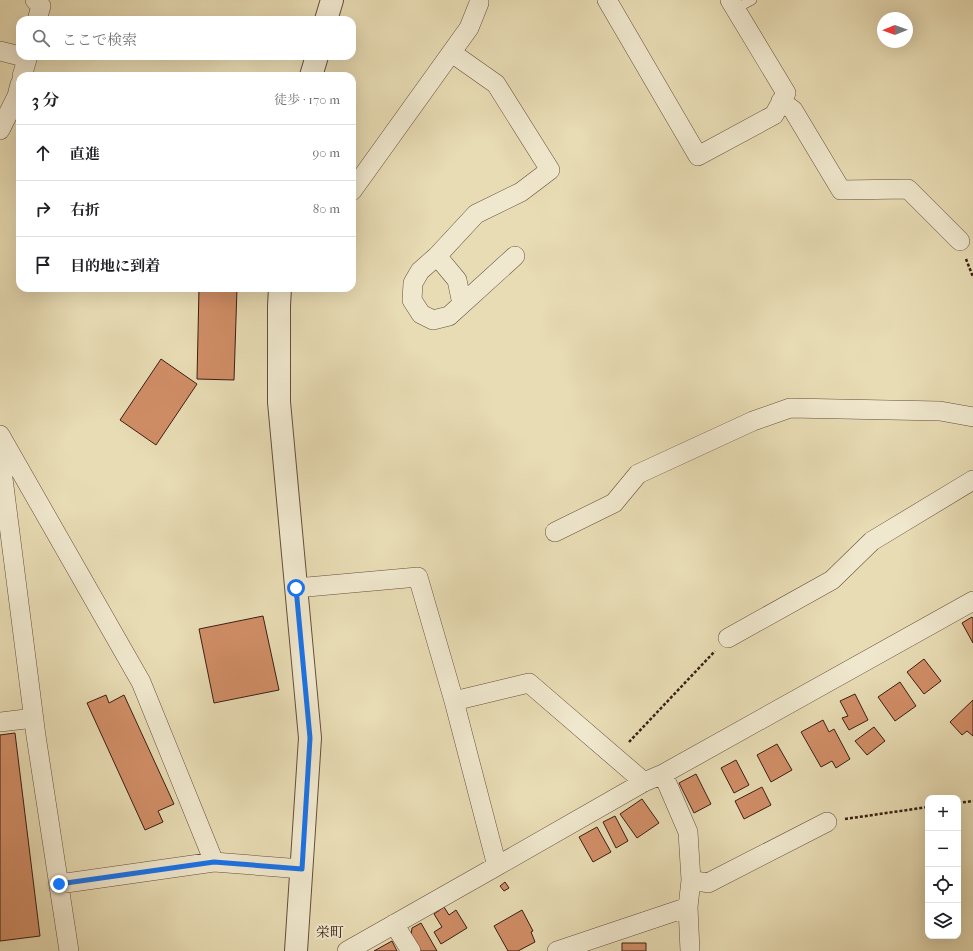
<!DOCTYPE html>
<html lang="ja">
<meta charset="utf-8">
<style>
:root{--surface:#fff;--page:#f6f6f6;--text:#202124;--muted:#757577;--line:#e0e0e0}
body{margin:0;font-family:"IM FELL French Canon","Noto Serif JP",serif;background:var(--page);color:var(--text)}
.controls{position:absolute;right:12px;bottom:12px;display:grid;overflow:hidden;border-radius:8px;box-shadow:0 4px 16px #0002}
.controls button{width:36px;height:36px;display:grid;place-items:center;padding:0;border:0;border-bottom:1px solid var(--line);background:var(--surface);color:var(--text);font:20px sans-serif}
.compass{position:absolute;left:877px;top:12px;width:36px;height:36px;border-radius:50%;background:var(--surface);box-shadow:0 4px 16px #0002;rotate:269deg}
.stop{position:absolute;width:12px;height:12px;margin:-9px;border:3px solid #1a73e8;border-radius:50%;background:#fff}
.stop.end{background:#1a73e8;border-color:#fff;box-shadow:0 1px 4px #0008}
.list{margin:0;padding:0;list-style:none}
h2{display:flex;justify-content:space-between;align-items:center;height:52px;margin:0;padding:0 16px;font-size:17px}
h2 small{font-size:13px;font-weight:400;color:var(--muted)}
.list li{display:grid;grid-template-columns:26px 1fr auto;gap:12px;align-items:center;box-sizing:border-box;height:56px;padding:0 16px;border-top:1px solid var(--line)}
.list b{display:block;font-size:15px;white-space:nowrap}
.list em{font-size:13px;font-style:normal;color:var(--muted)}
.icon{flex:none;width:22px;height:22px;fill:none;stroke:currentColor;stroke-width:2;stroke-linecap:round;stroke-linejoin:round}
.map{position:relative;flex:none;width:973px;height:951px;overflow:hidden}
.search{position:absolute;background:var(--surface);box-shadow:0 4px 16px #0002;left:16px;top:16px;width:340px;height:44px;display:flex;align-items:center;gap:10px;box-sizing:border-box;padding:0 14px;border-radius:12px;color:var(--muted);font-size:15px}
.panel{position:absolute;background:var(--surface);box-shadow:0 4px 16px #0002;left:16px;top:72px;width:340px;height:220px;border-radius:12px}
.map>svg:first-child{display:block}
.building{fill:#d18e67;stroke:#391e13}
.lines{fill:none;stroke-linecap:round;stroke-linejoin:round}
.service-casing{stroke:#654e3b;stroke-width:10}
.minor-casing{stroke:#654e3b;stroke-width:20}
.tertiary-casing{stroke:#654e3b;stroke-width:24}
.path{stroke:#391e13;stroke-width:2.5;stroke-dasharray:3 2;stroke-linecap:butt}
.service{stroke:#f0e8ce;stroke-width:9}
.minor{stroke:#f0e8ce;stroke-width:19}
.tertiary{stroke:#f0e8ce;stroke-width:22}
.route{stroke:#1a73e8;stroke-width:5}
.labels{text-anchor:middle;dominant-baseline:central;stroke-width:4;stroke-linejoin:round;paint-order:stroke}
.quarter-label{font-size:14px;fill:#391e13;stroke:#f0e8ce}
</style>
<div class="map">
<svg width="973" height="951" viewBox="0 0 973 951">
<rect width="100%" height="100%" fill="#e8dcb4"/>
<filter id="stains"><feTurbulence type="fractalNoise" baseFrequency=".005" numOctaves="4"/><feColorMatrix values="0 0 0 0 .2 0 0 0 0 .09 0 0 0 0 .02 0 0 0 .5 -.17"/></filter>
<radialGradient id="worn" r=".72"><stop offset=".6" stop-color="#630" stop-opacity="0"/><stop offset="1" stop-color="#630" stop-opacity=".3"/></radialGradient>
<path class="building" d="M199 288H237L234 380 197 379Z
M161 359 197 384 156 445 120 420Z
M263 616 279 690 214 703 199 629Z
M972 617 973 619V643L962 623Z
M924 659 941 681 924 694 907 672Z
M900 682 916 706 895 721 878 697Z
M855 694 868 720 849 730 842 718 848 716 840 701Z
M106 695 109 703 124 695 174 804 158 811 163 822 145 830 87 703Z
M973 700V736L967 731 962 735 950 722Z
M823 720 829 732 834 729 850 759 836 768 832 761 821 767 801 732Z
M874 727 885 741 867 755 855 741Z
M15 733 40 936 0 941V735Z
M777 744 792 770 771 782 757 755Z
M736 760 749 785 734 793 721 768Z
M696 774 711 804 694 813 679 783Z
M762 787 771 805 744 819 735 801Z
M642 799 659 823 637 838 620 814Z
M615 816 628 841 616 848 603 822Z
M597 827 611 852 593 862 579 837Z
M505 882 509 888 504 891 500 886Z
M444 907 449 915 456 910 467 928 441 944 434 932 442 927 434 914Z
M522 910 533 931 531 932 535 942 518 951H508L494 926Z
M421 923 437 951H421L411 936 412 928Z
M392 941 397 951H374Z
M622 943H646V951H622Z"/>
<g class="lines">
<defs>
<path id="service" d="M735 9 752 0"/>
<path id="minor" d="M35 0 41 6 37 20
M607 0 698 156 774 115 786 93 730 0
M0 51 20 56
M452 53 496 84 550 170 521 192 476 214 437 256 420 271 413 283 412 300 421 314 433 320 449 316 515 256
M22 76 28 56
M781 101 793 110 841 190 908 189 960 241
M0 130 17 96 20 84
M352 191 469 28 479 3V0
M437 256 457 280 462 304
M0 435 141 682 214 862
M0 455 36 736 69 951
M555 532 614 503 638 474 753 421 790 408 940 411 973 417
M296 588 418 577 454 701 497 866
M728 638 832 580 872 541 973 480
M454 701 529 683 644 782
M0 722 34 718
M663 774 688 832 691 880 688 907 690 951
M691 880 708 883 827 822
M59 884 214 862 302 869
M394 924 411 951
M347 951 497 866 644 782 663 774 973 601
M557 951 688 907"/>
<path id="tertiary" d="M326 20 332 0
M311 76 317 56
M280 288 279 306V402L310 738 296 951"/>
</defs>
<use href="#service" class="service-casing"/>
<use href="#minor" class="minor-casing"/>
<use href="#tertiary" class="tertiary-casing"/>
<path class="path" d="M966 259 973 277
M629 742 715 651
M958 803 973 801
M845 819 928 807"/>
<use href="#service" class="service"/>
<use href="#minor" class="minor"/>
<use href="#tertiary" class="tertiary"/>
</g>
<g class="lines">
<path class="route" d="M59 884 214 862 302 869 310 738 296 588"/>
</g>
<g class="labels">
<g class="quarter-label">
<text x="330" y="932">栄町</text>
</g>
</g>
<rect width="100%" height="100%" filter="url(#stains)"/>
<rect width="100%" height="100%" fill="url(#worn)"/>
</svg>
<div class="controls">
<button>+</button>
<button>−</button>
<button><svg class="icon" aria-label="locate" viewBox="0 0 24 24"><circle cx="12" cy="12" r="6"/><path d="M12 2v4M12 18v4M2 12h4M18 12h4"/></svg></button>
<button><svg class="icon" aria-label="layers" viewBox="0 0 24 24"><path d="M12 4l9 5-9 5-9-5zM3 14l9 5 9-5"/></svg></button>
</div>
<svg class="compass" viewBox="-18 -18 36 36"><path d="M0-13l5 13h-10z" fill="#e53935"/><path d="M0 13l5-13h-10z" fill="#757577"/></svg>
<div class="stop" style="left:296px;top:588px"></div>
<div class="stop end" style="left:59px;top:884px"></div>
<div class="search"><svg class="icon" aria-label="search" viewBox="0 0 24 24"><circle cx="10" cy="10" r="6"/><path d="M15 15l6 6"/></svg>ここで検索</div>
<section class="panel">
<h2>3 分<small>徒歩 · 170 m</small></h2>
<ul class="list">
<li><svg class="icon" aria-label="ahead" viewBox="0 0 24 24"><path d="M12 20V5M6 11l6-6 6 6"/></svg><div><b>直進</b></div><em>90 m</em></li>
<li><svg class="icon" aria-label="right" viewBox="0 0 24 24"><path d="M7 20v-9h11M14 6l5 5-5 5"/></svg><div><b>右折</b></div><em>80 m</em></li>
<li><svg class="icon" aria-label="arrive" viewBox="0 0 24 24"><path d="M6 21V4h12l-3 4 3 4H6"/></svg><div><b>目的地に到着</b></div></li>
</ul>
</section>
</div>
